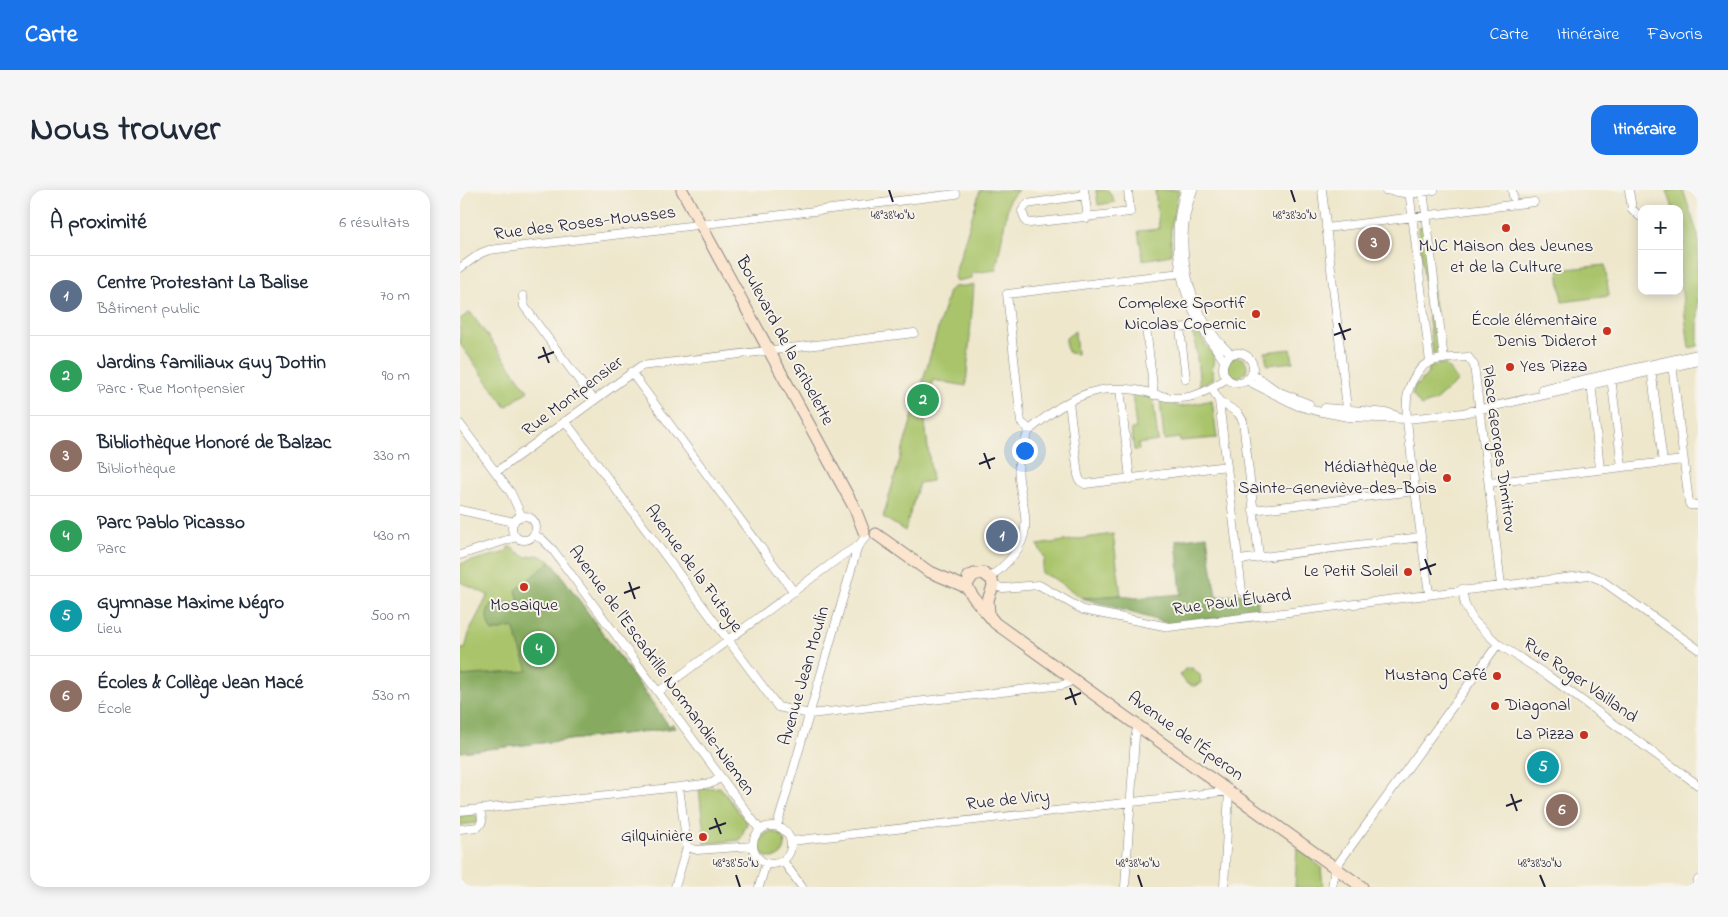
<!DOCTYPE html>
<html lang="fr">
<meta charset="utf-8">
<style>
:root{--surface:#fff;--page:#f6f6f7;--text:#1f2937;--muted:#747a83;--line:#e0e1e3;--accent:#1a73e8}
body{margin:0;font-family:"Indie Flower",sans-serif;background:var(--page);color:var(--text)}
.controls{position:absolute;right:15px;top:15px;display:grid;overflow:hidden;border-radius:10px;box-shadow:0 2px 12px #0003}
.controls button{width:45px;height:45px;display:grid;place-items:center;padding:0;border:0;border-bottom:1px solid var(--line);background:var(--surface);color:var(--text);font:25px sans-serif}
.you{position:absolute;left:564px;top:260px;width:18px;height:18px;margin:-12px;border:4px solid #fff;border-radius:50%;background:#1a73e8;box-shadow:0 0 0 8px #1a73e833}
.badge{display:grid;place-items:center;width:32px;height:32px;border-radius:50%;background:var(--accent);color:#fff;font-size:16px;font-weight:700}
.pin{position:absolute;translate:-50% -50%;border:2px solid #fff;box-shadow:0 1px 5px #0006}
.list{margin:0;padding:0;list-style:none}
h2{display:flex;justify-content:space-between;align-items:center;height:65px;margin:0;padding:0 20px;font-size:21px}
h2 small{font-size:16px;font-weight:400;color:var(--muted)}
.list li{display:grid;grid-template-columns:32px 1fr auto;gap:15px;align-items:center;box-sizing:border-box;height:80px;padding:0 20px;border-top:1px solid var(--line)}
.list b{display:block;font-size:19px;white-space:nowrap}
.list p{margin:0;font-size:16px;white-space:nowrap;color:var(--muted)}
.list em{font-size:16px;font-style:normal;color:var(--muted)}
.map{position:relative;flex:none;width:1238px;height:697px;overflow:hidden;border-radius:15px}
header{display:flex;align-items:center;gap:30px;box-sizing:border-box;height:70px;padding:0 25px;background:var(--accent);color:#fff}
header strong{font-size:24px}
nav{display:flex;gap:28px;margin-inline-start:auto;font-size:18px}
.intro{display:flex;align-items:center;justify-content:space-between;box-sizing:border-box;height:120px;padding:0 30px}
h1{margin:0;font-size:35px}
.button{padding:12px 22px;border-radius:15px;background:var(--accent);color:#fff;font-size:18px;font-weight:700}
main{display:flex;gap:30px;padding:0 30px}
aside{flex:1;background:var(--surface);border-radius:15px;box-shadow:0 2px 12px #0003}
.map>svg:first-child{display:block}
.green{fill:#a9c46b;stroke:#667353}
.forest{fill:#86aa5f;stroke:#54664d}
.lines{fill:none;stroke-linecap:round;stroke-linejoin:round}
.street-casing{stroke:#888484;stroke-width:9}
.secondary-casing{stroke:#888484;stroke-width:13}
.street{stroke:#fff;stroke-width:8}
.secondary{stroke:#fbe5cf;stroke-width:11}
.ticks{fill:none;stroke:#22223b;stroke-width:2}
.poi-dot{fill:#c8321e;stroke:#f7f3e8;stroke-width:2}
.labels{text-anchor:middle;dominant-baseline:central;stroke-width:4;stroke-linejoin:round;paint-order:stroke}
.street-label{font-size:18px;fill:#22223b;stroke:#f7f3e8}
.poi-label{font-size:18px;fill:#22223b;stroke:#f7f3e8;text-anchor:end}
.ticks-label{font-size:12px;text-anchor:middle;fill:#22223b;stroke:#f7f3e8;stroke-width:4;stroke-linejoin:round;paint-order:stroke}
</style>
<header>
<strong>Carte</strong>
<nav><a>Carte</a><a>Itinéraire</a><a>Favoris</a></nav>
</header>
<div class="intro"><h1>Nous trouver</h1><a class="button">Itinéraire</a></div>
<main>
<aside>
<h2>À proximité<small>6 résultats</small></h2>
<ul class="list">
<li><span class="badge" style="background:#5c6f8a">1</span><div><b>Centre Protestant La Balise</b><p>Bâtiment public</p></div><em>70 m</em></li>
<li><span class="badge" style="background:#2e9e5b">2</span><div><b>Jardins familiaux Guy Dottin</b><p>Parc · Rue Montpensier</p></div><em>90 m</em></li>
<li><span class="badge" style="background:#8d6e63">3</span><div><b>Bibliothèque Honoré de Balzac</b><p>Bibliothèque</p></div><em>330 m</em></li>
<li><span class="badge" style="background:#2e9e5b">4</span><div><b>Parc Pablo Picasso</b><p>Parc</p></div><em>430 m</em></li>
<li><span class="badge" style="background:#0f9aa8">5</span><div><b>Gymnase Maxime Négro</b><p>Lieu</p></div><em>500 m</em></li>
<li><span class="badge" style="background:#8d6e63">6</span><div><b>Écoles &amp; Collège Jean Macé</b><p>École</p></div><em>530 m</em></li>
</ul>
</aside>
<div class="map">
<svg width="1238" height="697" viewBox="0 0 1238 697">
<rect width="100%" height="100%" fill="#f7f3e8"/>
<filter id="ink" filterUnits="userSpaceOnUse"><feTurbulence type="fractalNoise" baseFrequency=".02" numOctaves="2"/><feDisplacementMap in="SourceGraphic" scale="10" xChannelSelector="R" yChannelSelector="G"/><feConvolveMatrix kernelMatrix="1 2 1 2 8 2 1 2 1" color-interpolation-filters="sRGB"/></filter>
<filter id="wash" filterUnits="userSpaceOnUse"><feTurbulence type="fractalNoise" baseFrequency=".0096" numOctaves="4" result="noise"/><feDisplacementMap in="SourceGraphic" scale="20" xChannelSelector="R" yChannelSelector="G"/><feGaussianBlur stdDeviation="1.12" result="paint"/><feColorMatrix in="noise" values="0 0 0 0 0 0 0 0 0 0 0 0 0 0 0 0 0 1.4 0 .05"/><feComposite in="paint" operator="in"/></filter>
<g filter="url(#wash)">
<rect width="100%" height="100%" fill="#eee7cc"/>
<path class="green" d="M520 0H558L549 10 536 80 512 83V88L496 91 494 87Z
M636 0H648L655 12 638 15Z
M695 0H719L711 38V65L683 70 678 41 699 39Z
M1207 0H1223L1238 45V156L1229 158 1219 79V56L1224 55 1219 38V19H1213Z
M965 36 980 163 973 164 958 37Z
M1145 75 1149 106 1102 112 1098 80Z
M514 95 506 196 473 190 464 224 472 291 459 293 445 341 423 327 489 101 493 97Z
M10 122 68 201 46 217 0 154V129Z
M735 139 754 166 752 182 754 188 740 197 735 150 731 141Z
M615 141 617 164 609 163 606 157V148Z
M831 159 833 172 807 175 805 162Z
M767 177a10 10 0 1 1 20 0a10 10 0 1 1-20 0Z
M984 173 998 191 975 211 961 216 952 204 955 195 959 194 969 182 968 178Z
M672 203 693 208 698 251 678 254 679 260H674L671 239 676 238Z
M700 209 720 217 752 210 757 248 720 251 719 248 704 250Z
M653 344 661 405 622 408 593 388 581 383 585 368 577 355Z
M49 356 65 367 78 365 91 371 209 536 213 534 216 538 0 562V459H5L10 440 28 405 0 392V374L46 362Z
M732 478 740 485 741 493 734 496 727 494 720 485 725 479Z
M260 597 287 633 280 650 245 654 239 599Z
M14 624 19 628 16 633 0 635V626Z
M299 655a13 13 0 1 1 26 0a13 13 0 1 1-26 0Z
M837 657 861 677 863 697H835Z"/>
<path class="forest" d="M747 346 756 407 797 402 799 423 710 434 622 408 661 405 675 408 721 404 716 350Z
M91 371 209 536 213 534 216 538 0 562V486L68 481 53 437 32 442C26 431 25 424 31 414L59 412 56 400Z"/>
</g>
<g filter="url(#ink)">
<g class="lines">
<defs>
<path id="street" d="M624 0 628 28
M725 0C711 45 717 95 741 136 748 149 757 159 764 171
M733 0C712 54 727 125 771 164
M862 0 888 227
M925 0 950 4 974 0
M949 0 970 172
M963 0 984 169
M1052 0 1053 7
M1169 0 1172 19 1179 26H1182
M625 5 567 14 562 21 566 32 570 33 670 22 668 0
M866 38 1074 12
M0 78 21 63 29 60 496 4
M63 106 64 116 133 209
M686 137 694 205
M763 178a15 15 0 1 1 30 0a15 15 0 1 1-30 0Z
M1212 174 1229 313 1230 315H1238
M1191 178 1203 273
M171 182 334 402
M792 183 817 201 849 214
M1151 187 1162 277
M726 189 720 138 740 135
M786 190 838 216 857 221 888 227 947 229 1003 223 1238 171
M1131 192 1140 279
M752 198 759 211 782 401
M660 199 670 289
M1082 199 1238 164
M759 211 778 223 783 231 799 366
M609 212 618 285 620 291 625 294 767 276
M865 218 929 223 940 227
M105 231 318 517 350 524 603 495 615 489
M0 234 51 303 62 327
M570 240 561 232 547 104 721 83
M36 282 181 176 454 143
M1029 293 1223 270
M0 320 54 332
M793 320 955 301
M52 338a12 12 0 1 1 24 0a12 12 0 1 1-24 0Z
M73 345 82 349 93 360 300 640
M0 365 56 347
M779 370 961 347
M530 387C600 336 540 306 565 251 567 246 568 241 572 238 594 220 619 201 649 199 703 195 711 228 767 188
M533 396 543 398 579 395 623 420 709 437 1129 385 1141 390 1238 459
M1002 399 1005 415 1013 430 1038 454 1087 485 1238 595
M969 403C962 357 956 310 951 263 949 244 944 221 948 202 950 194 956 184 961 178 972 167 994 168 1008 167L1014 175 1041 395
M198 502 383 365 398 356
M0 621 21 619
M293 655a19 19 0 1 1 38 0a19 19 0 1 1-38 0Z
M317 636 398 356 406 347
M0 639 18 637 22 632 21 619 219 597 252 593 261 587
M331 651 769 601 764 697
M227 657 237 660 293 656
M323 671 342 697
M215 697 227 657 219 597
M299 697 306 673
M665 697 675 547 678 535
M872 697 875 678 1038 454
M1236 697 1238 690"/>
<path id="secondary" d="M222 0 395 319 404 342
M416 344 468 381 508 398
M514 384 507 394C508 405 528 423 535 433L902 697
M508 386 523 383 532 390 533 396 528 410 529 424"/>
</defs>
<use href="#street" class="street-casing"/>
<use href="#secondary" class="secondary-casing"/>
<use href="#street" class="street"/>
<use href="#secondary" class="secondary"/>
</g>
</g>
<path class="ticks" d="M429 0 433 12M831 0 835 12M879 133 885 150M874 145 891 139M83 157 89 173M78 168 94 162M524 263 530 279M519 274 535 268M965 369 971 385M960 380 976 374M169 392 175 409M164 403 180 397M610 498 616 515M605 509 621 503M1051 604 1057 621M1046 616 1062 610M255 628 261 644M249 639 266 633M276 685 280 697M678 685 682 697M1080 685 1085 697"/>
<g class="poi-dot">
<circle cx="1046" cy="38" r="5"/>
<circle cx="796" cy="124" r="5"/>
<circle cx="1147" cy="141" r="5"/>
<circle cx="1050" cy="177" r="5"/>
<circle cx="987" cy="288" r="5"/>
<circle cx="948" cy="382" r="5"/>
<circle cx="64" cy="397" r="5"/>
<circle cx="1037" cy="486" r="5"/>
<circle cx="1035" cy="516" r="5"/>
<circle cx="1124" cy="545" r="5"/>
<circle cx="243" cy="647" r="5"/>
</g>
<g class="labels">
<g class="street-label">
<text transform="translate(125 34) rotate(-7)">Rue des Roses-Mousses</text>
<text transform="translate(324 151) rotate(62)">Boulevard de la Gribelette</text>
<text transform="translate(113 207) rotate(-37)">Rue Montpensier</text>
<text transform="translate(1038 259) rotate(82)">Place Georges Dimitrov</text>
<text transform="translate(233 379) rotate(54)">Avenue de la Futaye</text>
<text transform="translate(772 413) rotate(-7)">Rue Paul Éluard</text>
<text transform="translate(201 481) rotate(54)">Avenue de l'Escadrille Normandie-Niemen</text>
<text transform="translate(345 486) rotate(-74)">Avenue Jean Moulin</text>
<text transform="translate(1120 491) rotate(35)">Rue Roger Vailland</text>
<text transform="translate(725 547) rotate(36)">Avenue de l'Éperon</text>
<text transform="translate(548 611) rotate(-6)">Rue de Viry</text>
</g>
<g class="poi-label">
<text x="1046" y="57" text-anchor="middle">MJC Maison des Jeunes<tspan x="1046" dy="21">et de la Culture</tspan></text>
<text x="786" y="114">Complexe Sportif<tspan x="786" dy="21">Nicolas Copernic</tspan></text>
<text x="1137" y="131">École élémentaire<tspan x="1137" dy="21">Denis Diderot</tspan></text>
<text x="1060" y="177" text-anchor="start">Yes Pizza</text>
<text x="977" y="278">Médiathèque de<tspan x="977" dy="21">Sainte-Geneviève-des-Bois</tspan></text>
<text x="938" y="382">Le Petit Soleil</text>
<text x="64" y="416" text-anchor="middle">Mosaique</text>
<text x="1027" y="486">Mustang Café</text>
<text x="1045" y="516" text-anchor="start">Diagonal</text>
<text x="1114" y="545">La Pizza</text>
<text x="233" y="647">Gilquinière</text>
</g>
</g>
<g class="ticks-label">
<text x="835" y="29">48°38'30"N</text>
<text x="433" y="29">48°38'40"N</text>
<text x="276" y="677">48°38'50"N</text>
<text x="678" y="677">48°38'40"N</text>
<text x="1080" y="677">48°38'30"N</text>
</g>
</svg>
<div class="controls">
<button>+</button>
<button>−</button>
</div>
<div class="you"></div>
<div class="pin badge" style="left:542px;top:346px;background:#5c6f8a">1</div>
<div class="pin badge" style="left:463px;top:210px;background:#2e9e5b">2</div>
<div class="pin badge" style="left:914px;top:53px;background:#8d6e63">3</div>
<div class="pin badge" style="left:79px;top:459px;background:#2e9e5b">4</div>
<div class="pin badge" style="left:1083px;top:577px;background:#0f9aa8">5</div>
<div class="pin badge" style="left:1102px;top:620px;background:#8d6e63">6</div>
</div>
</main>
